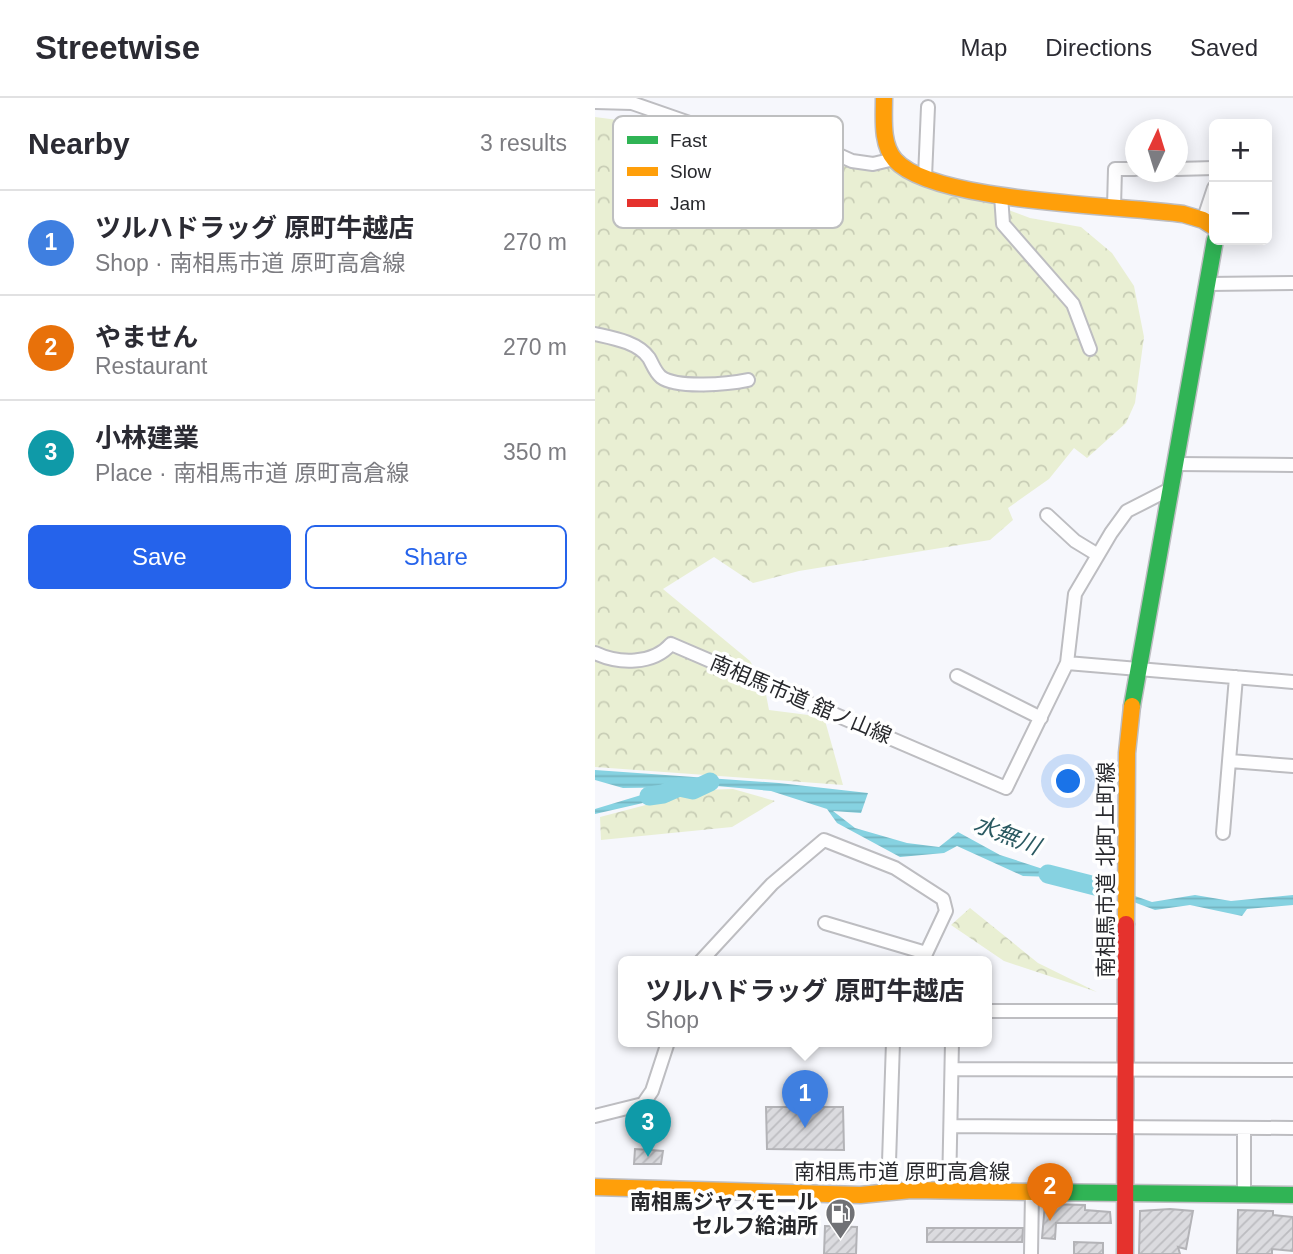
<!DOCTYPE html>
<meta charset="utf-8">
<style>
:root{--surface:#fff;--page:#f7f7f7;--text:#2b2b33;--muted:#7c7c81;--line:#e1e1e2;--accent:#2563eb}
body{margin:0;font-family:Helvetica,"Noto Sans JP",sans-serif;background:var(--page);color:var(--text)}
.controls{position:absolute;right:21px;top:21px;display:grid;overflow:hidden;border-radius:10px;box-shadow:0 4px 18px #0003}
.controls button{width:63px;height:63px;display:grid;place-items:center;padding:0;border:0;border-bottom:2px solid var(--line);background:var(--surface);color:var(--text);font:35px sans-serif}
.compass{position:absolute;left:530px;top:21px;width:63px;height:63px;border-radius:50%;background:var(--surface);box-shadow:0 4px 18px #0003;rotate:4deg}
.you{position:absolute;left:474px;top:684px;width:24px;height:24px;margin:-18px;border:5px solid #fff;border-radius:50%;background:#1a73e8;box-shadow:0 0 0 10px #1a73e833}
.badge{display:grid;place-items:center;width:46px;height:46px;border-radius:50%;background:var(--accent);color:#fff;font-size:23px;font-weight:700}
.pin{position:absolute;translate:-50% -58px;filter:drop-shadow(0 2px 4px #0008)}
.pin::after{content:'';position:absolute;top:37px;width:24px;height:21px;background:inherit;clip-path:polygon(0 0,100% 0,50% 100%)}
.popup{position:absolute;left:23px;top:858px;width:374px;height:91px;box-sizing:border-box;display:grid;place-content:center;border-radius:10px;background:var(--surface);filter:drop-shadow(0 2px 5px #0005);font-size:23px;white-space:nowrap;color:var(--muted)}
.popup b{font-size:26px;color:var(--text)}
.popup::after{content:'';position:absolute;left:50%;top:100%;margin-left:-14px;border:14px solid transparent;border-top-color:var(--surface)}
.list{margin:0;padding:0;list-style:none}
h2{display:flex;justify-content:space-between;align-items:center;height:91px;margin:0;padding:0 28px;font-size:30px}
h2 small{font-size:23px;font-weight:400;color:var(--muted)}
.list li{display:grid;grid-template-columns:46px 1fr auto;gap:21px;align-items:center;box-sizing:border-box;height:105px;padding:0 28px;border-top:2px solid var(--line)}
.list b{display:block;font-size:26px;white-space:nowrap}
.list p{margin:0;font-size:23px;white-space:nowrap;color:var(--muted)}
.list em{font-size:23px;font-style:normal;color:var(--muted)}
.actions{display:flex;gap:14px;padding:21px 28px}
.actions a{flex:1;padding:16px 0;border:2px solid var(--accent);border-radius:10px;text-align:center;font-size:24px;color:var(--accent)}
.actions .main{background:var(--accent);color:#fff}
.map{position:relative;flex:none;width:698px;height:1156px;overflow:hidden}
header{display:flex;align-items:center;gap:42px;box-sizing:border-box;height:98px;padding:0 35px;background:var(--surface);border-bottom:2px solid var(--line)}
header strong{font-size:33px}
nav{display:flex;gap:38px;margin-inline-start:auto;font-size:24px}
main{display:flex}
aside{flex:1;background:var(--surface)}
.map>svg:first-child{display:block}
.forest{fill:url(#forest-crowns)}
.water{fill:url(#water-rules)}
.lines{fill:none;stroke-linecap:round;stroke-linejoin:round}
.river{stroke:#86d2e1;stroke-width:19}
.building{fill:url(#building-hatch);stroke:#b3b3b7;stroke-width:2}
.street-casing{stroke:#bdbdc1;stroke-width:16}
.fast-casing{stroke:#bdbdc1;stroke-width:19}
.slow-casing{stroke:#bdbdc1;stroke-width:19}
.jam-casing{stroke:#bdbdc1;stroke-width:19}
.street{stroke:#fefeff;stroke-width:12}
.fast{stroke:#30b455;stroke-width:16}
.slow{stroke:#ff9f0a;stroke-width:16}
.jam{stroke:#e5322d;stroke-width:16}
.labels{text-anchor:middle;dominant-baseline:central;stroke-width:7;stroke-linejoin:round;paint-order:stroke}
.street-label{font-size:21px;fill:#28292d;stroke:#fff}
.poi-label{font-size:21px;font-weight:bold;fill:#28292d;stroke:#fff;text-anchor:end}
.water-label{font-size:23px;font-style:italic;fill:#2a5961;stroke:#fff}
.key{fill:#fff;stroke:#bebfc0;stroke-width:2}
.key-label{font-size:19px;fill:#28292d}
</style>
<header>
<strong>Streetwise</strong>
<nav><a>Map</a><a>Directions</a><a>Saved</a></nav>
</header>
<main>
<aside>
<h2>Nearby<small>3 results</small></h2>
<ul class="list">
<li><span class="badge" style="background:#3f7fe0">1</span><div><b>ツルハドラッグ 原町牛越店</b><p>Shop · 南相馬市道 原町高倉線</p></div><em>270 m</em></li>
<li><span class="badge" style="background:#e8710a">2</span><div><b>やません</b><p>Restaurant</p></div><em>270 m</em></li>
<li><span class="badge" style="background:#0f9aa8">3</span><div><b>小林建業</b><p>Place · 南相馬市道 原町高倉線</p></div><em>350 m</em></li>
</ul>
<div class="actions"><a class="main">Save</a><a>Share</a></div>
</aside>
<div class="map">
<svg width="698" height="1156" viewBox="0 0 698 1156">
<defs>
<pattern id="forest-crowns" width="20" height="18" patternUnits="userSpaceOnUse" patternTransform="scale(1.75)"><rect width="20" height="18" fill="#e9efd3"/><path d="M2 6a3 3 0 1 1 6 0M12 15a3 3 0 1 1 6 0" fill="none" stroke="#c8cdb5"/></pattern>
<pattern id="water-rules" width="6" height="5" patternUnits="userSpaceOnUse" patternTransform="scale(1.75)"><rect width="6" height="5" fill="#86d2e1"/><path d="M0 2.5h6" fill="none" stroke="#74b4c1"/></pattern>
<pattern id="building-hatch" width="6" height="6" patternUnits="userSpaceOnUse" patternTransform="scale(1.75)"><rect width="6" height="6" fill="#dbdbdf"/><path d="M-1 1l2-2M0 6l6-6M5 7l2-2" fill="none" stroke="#bcbcc0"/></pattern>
</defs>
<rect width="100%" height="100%" fill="#f6f7fc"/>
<path class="forest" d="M0 19 75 29 269 69 296 70 312 82 375 98 435 120 486 129 517 155 539 188 549 239 540 305 531 325 492 360 479 350 454 381 413 410 418 422 395 442 204 473 158 485 119 459 68 491 155 563 169 586 174 612 229 619 248 687 0 669Z
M138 691 180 703 137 729 6 742 5 719 108 692Z
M375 810 443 865 502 894 409 863 356 827Z"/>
<path class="water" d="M0 672 184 685 273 695 266 715 238 713 260 730 312 745 344 749 363 734 405 757 451 772 489 780 557 804 600 797 636 803 698 797V807L652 811 647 818 595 807 560 812 485 784 488 780 428 778 362 748 349 755 305 759 242 725 232 711 176 693 122 688 0 716V711L66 691 82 693 100 689 28 690 0 682Z"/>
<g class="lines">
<path class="river" d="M54 698 68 696 84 689 98 692 115 684
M453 776 512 791"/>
</g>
<path class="building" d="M171 1009H248L249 1052 172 1051Z
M40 1051 68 1053 66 1066H39Z
M450 1106 490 1107V1112L515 1114 516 1125H461L460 1141 447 1140Z
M575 1111 598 1113 591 1151 583 1149 585 1156H544L545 1113Z
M643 1112 678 1113V1117L698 1119V1153L677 1151V1156H642Z
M230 1128 262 1129 261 1156H229Z
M332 1130H428L427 1144H332Z
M479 1144 508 1145V1156H479Z"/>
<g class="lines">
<defs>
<path id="street" d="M0 4 37 5 106 29 215 44 257 63 278 66 299 61
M582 71 619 70
M330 79 333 9
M406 97 408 126 478 206 495 251
M519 109 520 71H540
M609 120 619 90
M613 186 698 185
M0 236C18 240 43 244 54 260 58 267 60 274 66 279 82 291 134 286 153 282
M580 366 698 367
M452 417 480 443 503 457
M0 555C23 566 58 567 76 546L411 690 472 565 480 496 516 435 532 413 575 391
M472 565 698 584
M362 578 446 620
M635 663 698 668
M628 735 641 579
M230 825 331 855
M105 864 177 786 229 742 300 770 348 801 351 813 327 864
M392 913H530
M357 971 698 972
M0 1018 48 1006 57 993 73 944
M356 1028 698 1030
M649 1030V1097
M354 1093 357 944
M293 1094 298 944
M436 1156 437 1094"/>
<path id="fast" d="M537 608 620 142
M442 1094 698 1097"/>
<path id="slow" d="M289 0C289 20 286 46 300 62 338 105 528 107 588 116L608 122 619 129
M531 826 532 655 537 608
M0 1089 265 1097 316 1092 442 1094"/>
<path id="jam" d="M530 1156 531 826"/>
</defs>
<use href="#street" class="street-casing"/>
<use href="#fast" class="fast-casing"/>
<use href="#slow" class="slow-casing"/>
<use href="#jam" class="jam-casing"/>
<use href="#street" class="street"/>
<use href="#fast" class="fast"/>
<use href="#slow" class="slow"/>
<use href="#jam" class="jam"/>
</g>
<defs>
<symbol id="fuel-pin" viewBox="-11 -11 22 30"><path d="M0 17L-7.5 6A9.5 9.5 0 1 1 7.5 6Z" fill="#707175" stroke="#fff"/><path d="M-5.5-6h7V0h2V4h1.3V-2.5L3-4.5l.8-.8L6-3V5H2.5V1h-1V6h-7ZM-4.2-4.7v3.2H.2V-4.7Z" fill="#fff"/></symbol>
</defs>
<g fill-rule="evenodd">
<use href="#fuel-pin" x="228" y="1098" width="35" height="47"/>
</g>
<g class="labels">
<g class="street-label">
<text transform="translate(206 601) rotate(23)">南相馬市道 舘ノ山線</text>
<text transform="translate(510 772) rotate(-90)">南相馬市道 北町上町線</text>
<text x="307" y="1073">南相馬市道 原町高倉線</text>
</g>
<g class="poi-label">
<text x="223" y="1103">南相馬ジャスモール<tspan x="223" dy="24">セルフ給油所</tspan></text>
</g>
<g class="water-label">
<text transform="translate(412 737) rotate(21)">水無川</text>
</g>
</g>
<rect x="18" y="18" width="230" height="112" rx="10" class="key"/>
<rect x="32" y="38" width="31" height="8" fill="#30b455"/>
<rect x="32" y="69" width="31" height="9" fill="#ff9f0a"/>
<rect x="32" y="101" width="31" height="8" fill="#e5322d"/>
<g class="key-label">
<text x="75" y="49">Fast</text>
<text x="75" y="80">Slow</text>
<text x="75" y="112">Jam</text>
</g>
</svg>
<div class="controls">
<button>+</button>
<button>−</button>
</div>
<svg class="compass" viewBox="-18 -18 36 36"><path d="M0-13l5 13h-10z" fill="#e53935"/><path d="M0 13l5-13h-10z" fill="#7c7c81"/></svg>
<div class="you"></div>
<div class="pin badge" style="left:210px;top:1030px;background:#3f7fe0">1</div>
<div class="popup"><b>ツルハドラッグ 原町牛越店</b>Shop</div>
<div class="pin badge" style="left:455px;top:1123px;background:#e8710a">2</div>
<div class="pin badge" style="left:53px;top:1059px;background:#0f9aa8">3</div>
</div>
</main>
